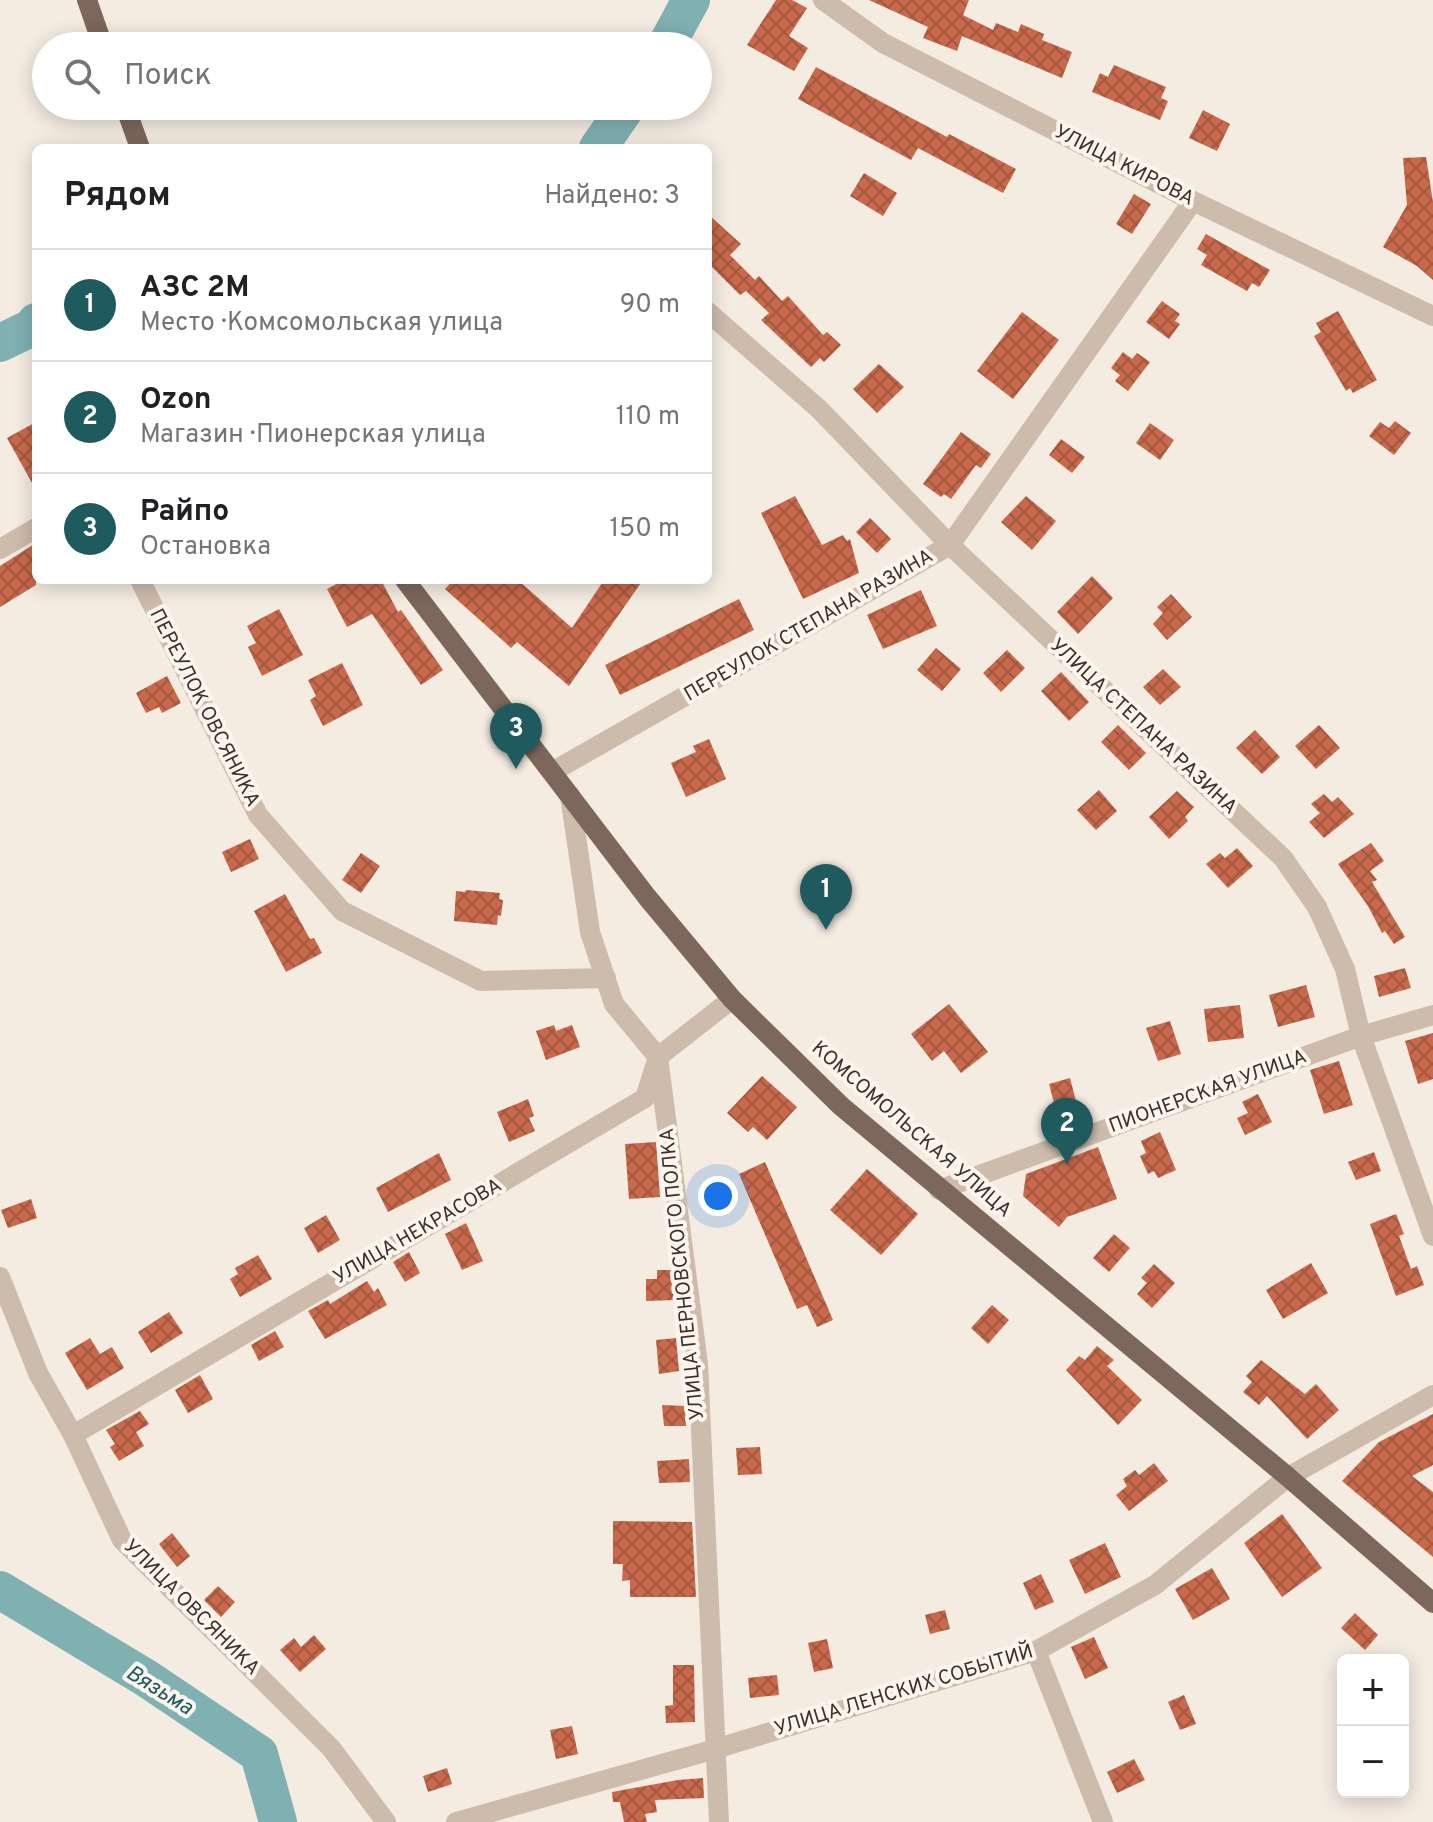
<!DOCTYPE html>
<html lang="ru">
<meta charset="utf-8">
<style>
:root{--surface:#fff;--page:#f6f6f6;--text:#202124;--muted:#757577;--line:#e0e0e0;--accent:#1f5a5e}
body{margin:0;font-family:Overpass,sans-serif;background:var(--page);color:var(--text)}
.controls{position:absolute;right:24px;bottom:24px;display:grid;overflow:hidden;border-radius:12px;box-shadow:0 4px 20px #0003}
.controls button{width:72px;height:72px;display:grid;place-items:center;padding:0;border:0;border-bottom:2px solid var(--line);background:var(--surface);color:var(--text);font:40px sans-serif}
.you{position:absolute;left:718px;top:1196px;width:28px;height:28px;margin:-20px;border:6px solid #fff;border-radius:50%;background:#1a73e8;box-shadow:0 0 0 12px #1a73e833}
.badge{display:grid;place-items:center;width:52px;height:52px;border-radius:50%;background:var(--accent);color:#fff;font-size:26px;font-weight:700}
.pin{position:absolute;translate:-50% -66px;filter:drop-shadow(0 2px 4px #0008)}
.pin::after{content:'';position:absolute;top:42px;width:28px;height:24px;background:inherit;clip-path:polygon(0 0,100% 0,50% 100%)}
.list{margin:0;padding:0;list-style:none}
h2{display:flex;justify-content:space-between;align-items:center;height:104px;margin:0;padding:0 32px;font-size:34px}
h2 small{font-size:26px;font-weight:400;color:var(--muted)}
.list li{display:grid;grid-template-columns:52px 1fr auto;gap:24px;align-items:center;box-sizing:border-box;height:112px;padding:0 32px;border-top:2px solid var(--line)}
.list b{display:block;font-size:30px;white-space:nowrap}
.list p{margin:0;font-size:26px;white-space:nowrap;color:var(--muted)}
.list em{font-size:26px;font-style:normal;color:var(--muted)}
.icon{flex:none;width:44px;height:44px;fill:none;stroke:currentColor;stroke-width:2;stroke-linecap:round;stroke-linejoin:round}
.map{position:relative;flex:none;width:1433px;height:1822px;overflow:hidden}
.search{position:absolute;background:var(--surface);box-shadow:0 4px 20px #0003;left:32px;top:32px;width:680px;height:88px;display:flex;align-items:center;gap:20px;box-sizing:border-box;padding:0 28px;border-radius:44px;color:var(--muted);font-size:30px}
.panel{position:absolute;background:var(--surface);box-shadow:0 4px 20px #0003;left:32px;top:144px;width:680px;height:440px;border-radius:12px}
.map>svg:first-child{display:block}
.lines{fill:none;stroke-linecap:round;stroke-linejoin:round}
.river{stroke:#7fb0b2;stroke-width:38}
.building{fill:url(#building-cross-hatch)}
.minor{stroke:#cdbbac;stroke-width:20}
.tertiary{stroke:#cdbbac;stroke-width:20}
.primary{stroke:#7d675c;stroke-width:20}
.labels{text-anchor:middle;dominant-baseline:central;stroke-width:8;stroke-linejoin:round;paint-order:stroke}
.street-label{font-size:20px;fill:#3b302b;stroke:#fbf5ee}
.water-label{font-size:22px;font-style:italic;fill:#1f5a5e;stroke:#fbf5ee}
</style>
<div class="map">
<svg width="1433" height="1822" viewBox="0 0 1433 1822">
<defs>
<pattern id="building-cross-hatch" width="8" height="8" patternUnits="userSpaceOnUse" patternTransform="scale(2)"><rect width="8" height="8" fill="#c8694b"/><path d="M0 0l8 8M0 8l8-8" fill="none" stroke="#a4573f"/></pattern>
</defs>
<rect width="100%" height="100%" fill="#f4ebe1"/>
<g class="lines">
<path class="river" d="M666 46 691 0
M598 148 627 106
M0 343 33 327 36 322
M0 1590 146 1678 259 1754 278 1822"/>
</g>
<path class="building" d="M776 0H792L807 8 789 36 808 48 794 71 747 45Z
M869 0H969L963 15 993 30 996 23 1018 32 1021 24 1044 34 1042 40 1072 52 1062 78 962 36 957 51 923 38 928 27Z
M1114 65 1166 87 1161 98 1168 101 1160 120 1092 92 1100 73 1108 77Z
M816 67 947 137 949 134 1016 169 1003 193 918 148 911 160 798 99Z
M1203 110 1230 124 1217 151 1189 138Z
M1426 157 1433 202V280L1417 266 1383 247 1407 205 1403 158Z
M864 173 897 193 883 216 850 196Z
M1134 194 1151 204 1132 234 1116 224Z
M708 214 741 244 730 255 755 280 759 276 782 301 788 296 823 335 827 332 841 345 824 362 820 358 811 367 761 320 769 313 746 291 740 295 708 263Z
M1206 234 1270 270 1259 287 1252 283 1247 291 1201 265 1207 255 1197 249Z
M1162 301 1180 314 1175 321 1180 324 1169 339 1146 322Z
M1338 311 1377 380 1353 393 1350 388 1346 391 1314 336 1321 332 1316 323Z
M1022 312 1059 340 1013 399 977 371Z
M1123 352 1132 359 1137 353 1150 362 1128 391 1115 381 1120 375 1111 368Z
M879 364 904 387 877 413 853 389Z
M1395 421 1411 433 1394 455 1369 436 1380 422 1389 428Z
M36 422V490L7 438Z
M1150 423 1174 440 1160 460 1136 443Z
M961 432 991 454 981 468 976 465 951 499 944 494 941 497 923 484Z
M1061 439 1085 457 1072 473 1049 455Z
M795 496 822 545 843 535 847 541 850 539 859 573 803 599 761 513Z
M1026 496 1056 521 1032 550 1001 522Z
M870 518 891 539 877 553 856 532Z
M36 543V585L0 607V566Z
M1092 576 1113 598 1078 634 1057 612Z
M344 580H381L398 612 401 610 443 670 421 685 372 614 347 627 327 589Z
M453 580H518L572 628 604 580H643L569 686 517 642 511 648 445 589Z
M921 590 937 626 883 649 867 615Z
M1171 594 1192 617 1167 640 1153 624 1163 613 1157 607Z
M739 599 754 630 620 695 605 665Z
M279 609 303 655 262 676 248 647 256 643 247 626Z
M936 648 961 669 942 691 917 670Z
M1007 650 1025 668 1001 692 983 673Z
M342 663 363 705 323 726 310 700 316 696 308 680Z
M1163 669 1181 687 1160 705 1143 687Z
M1061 672 1089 702 1069 721 1041 691Z
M167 676 181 703 162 713 159 707 146 713 136 693Z
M1118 725 1146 753 1129 770 1101 742Z
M1319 725 1340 748 1316 769 1295 746Z
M1255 730 1280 757 1262 774 1236 748Z
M709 739 726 779 686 797 671 763 696 752 693 746Z
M1099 790 1117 811 1096 830 1077 810Z
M1177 791 1194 807 1185 817 1188 821 1169 839 1149 817Z
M1324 794 1332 802 1338 797 1354 814 1324 838 1309 822 1320 813 1311 804Z
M250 839 259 859 231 872 222 852Z
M1371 843 1384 861 1370 871 1377 880 1372 882 1405 937 1394 944 1385 931 1382 933 1368 906 1338 864Z
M1237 848 1253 866 1228 888 1206 864 1220 853 1225 858Z
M361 853 380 866 361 893 342 880Z
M466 890 500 893 499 899 503 900 501 916 498 915 497 925 454 921 456 891 465 892Z
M285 894 310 939 314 938 322 953 286 972 254 911Z
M1405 968 1411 988 1379 997 1374 976Z
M1306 985 1315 1017 1278 1027 1269 995Z
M949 1004 988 1052 961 1073 944 1051 932 1061 911 1034Z
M1240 1005 1244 1038 1208 1042 1204 1009Z
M1170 1021 1181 1054 1158 1061 1146 1028Z
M554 1025 556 1031 572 1025 580 1047 546 1060 536 1031Z
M1433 1033V1079L1418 1084 1405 1041Z
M1339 1061 1353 1105 1324 1114 1310 1070Z
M762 1076 797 1107 767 1140 753 1127 748 1132 727 1113Z
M1070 1078 1078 1109 1057 1114 1049 1084Z
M1258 1094 1272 1122 1245 1135 1237 1118 1248 1113 1242 1102Z
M528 1099 534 1116 529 1118 535 1131 509 1142 497 1112Z
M1160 1132 1176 1170 1158 1178 1154 1171 1148 1174 1140 1156 1146 1153 1141 1141Z
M656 1142 660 1197 629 1199 625 1144Z
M1098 1147 1117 1199 1067 1217 1059 1227 1023 1196 1026 1174Z
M1374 1152 1381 1171 1356 1180 1348 1162Z
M439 1153 451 1180 388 1212 376 1188Z
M765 1162 833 1320 817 1327 807 1305 797 1309 739 1174Z
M867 1169 918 1214 881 1255 830 1210Z
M31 1199 37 1218 8 1228 1 1210Z
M1396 1214 1404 1234 1399 1236 1411 1269 1417 1266 1424 1285 1396 1296 1370 1224Z
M326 1215 340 1240 318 1253 304 1228Z
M466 1223 483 1261 462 1270 445 1234Z
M1114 1234 1130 1248 1109 1272 1093 1258Z
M409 1252 420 1273 405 1282 393 1262Z
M258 1255 272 1279 240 1297 230 1279 238 1274 235 1268Z
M1311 1263 1328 1293 1283 1319 1266 1290Z
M1154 1264 1175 1283 1152 1308 1137 1294 1147 1283 1141 1278Z
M657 1270H673L677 1300 646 1301V1279H657Z
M367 1281 374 1292 378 1288 387 1305 325 1339 308 1311 328 1300 330 1304Z
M992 1305 1009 1320 988 1344 971 1328Z
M169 1312 183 1333 151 1353 138 1332Z
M275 1331 284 1347 259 1361 251 1345Z
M90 1338 100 1354 112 1347 124 1368 87 1390 65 1353Z
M676 1338 679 1371 659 1374 656 1340Z
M1097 1346 1114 1360 1107 1366 1142 1400 1118 1425 1066 1370 1079 1356 1085 1360Z
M1261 1360 1305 1394 1316 1384 1339 1410 1307 1439 1267 1396 1259 1405 1243 1392 1252 1382 1246 1376Z
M200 1375 213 1399 188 1413 175 1390Z
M662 1405 685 1406 686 1426H664Z
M140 1411 149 1424 136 1432 144 1446 119 1461 110 1447 115 1444 106 1430Z
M1433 1414V1465L1412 1476 1433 1492V1557L1342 1481 1379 1442Z
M760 1447 762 1474 738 1475 736 1448Z
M689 1459 690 1482 659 1483 657 1461Z
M1154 1463 1168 1481 1129 1511 1116 1495 1127 1486 1123 1479 1135 1470 1139 1475Z
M1282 1514 1322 1568 1282 1597 1244 1543Z
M613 1521 692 1522 696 1597H630V1580L622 1581 623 1564H613Z
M172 1533 190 1556 177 1567 159 1544Z
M1105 1543 1121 1577 1085 1594 1069 1560Z
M1212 1568 1230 1599 1193 1620 1175 1589Z
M1041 1574 1054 1602 1035 1610 1023 1583Z
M218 1586 235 1602 221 1617 204 1600Z
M945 1610 950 1629 930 1634 925 1615Z
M1355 1613 1378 1635 1365 1650 1341 1628Z
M314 1635 326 1649 300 1672 280 1650 294 1638 301 1647Z
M1094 1637 1108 1668 1085 1679 1071 1647Z
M827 1639 833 1668 814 1672 808 1643Z
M673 1665H694L695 1722 666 1723 665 1706 673 1705Z
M777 1675 779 1695 750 1698 748 1678Z
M1184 1695 1196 1724 1180 1730 1168 1702Z
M572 1726 578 1754 556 1759 550 1730Z
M1134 1759 1145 1780 1117 1793 1107 1772Z
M447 1768 452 1784 428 1792 423 1776Z
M703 1778 704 1798 655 1800 657 1812 645 1814 647 1822H624L620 1802H613L612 1792 678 1780Z"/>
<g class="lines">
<path class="minor" d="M708 312 819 409 950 545 1283 858 1317 907 1345 969 1361 1036 1433 1236
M0 549 36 528
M140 580 258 815 342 911 481 981 606 978
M570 795 590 932 614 1004 658 1057 698 1364 719 1822
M939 1190 1361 1036 1433 1015
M0 1277 38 1373 73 1435 122 1540 331 1748 386 1822
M73 1435 645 1098 658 1057 732 999
M1036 1651 1103 1822"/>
<path class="tertiary" d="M823 0 883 43 1193 201 1433 316
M552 772 950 545 1193 201
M456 1822 715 1749 1036 1651 1155 1585 1288 1477 1433 1395"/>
<path class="primary" d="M87 0 103 46
M125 106 140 148
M405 580 647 897 732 999 841 1106 1288 1477 1433 1603"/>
</g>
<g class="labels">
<g class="street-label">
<text transform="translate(1124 166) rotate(27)">УЛИЦА КИРОВА</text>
<text transform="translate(809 626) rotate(-30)">ПЕРЕУЛОК СТЕПАНА РАЗИНА</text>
<text transform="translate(204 708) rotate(63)">ПЕРЕУЛОК ОВСЯНИКА</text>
<text transform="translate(1143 727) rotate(43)">УЛИЦА СТЕПАНА РАЗИНА</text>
<text transform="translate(1208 1092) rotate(-20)">ПИОНЕРСКАЯ УЛИЦА</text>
<text transform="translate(911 1130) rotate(41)">КОМСОМОЛЬСКАЯ УЛИЦА</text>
<text transform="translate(418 1232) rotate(-30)">УЛИЦА НЕКРАСОВА</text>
<text transform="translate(683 1274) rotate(-96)">УЛИЦА ПЕРНОВСКОГО ПОЛКА</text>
<text transform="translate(191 1608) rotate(45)">УЛИЦА ОВСЯНИКА</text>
<text transform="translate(904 1691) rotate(-17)">УЛИЦА ЛЕНСКИХ СОБЫТИЙ</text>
</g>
<g class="water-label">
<text transform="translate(159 1691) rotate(32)">Вязьма</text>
</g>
</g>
</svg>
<div class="controls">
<button>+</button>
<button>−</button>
</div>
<div class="you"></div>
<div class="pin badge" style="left:826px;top:930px">1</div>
<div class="pin badge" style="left:1067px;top:1164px">2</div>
<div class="pin badge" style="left:516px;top:769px">3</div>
<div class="search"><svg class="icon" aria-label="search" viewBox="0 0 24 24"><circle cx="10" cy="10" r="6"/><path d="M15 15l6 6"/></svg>Поиск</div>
<section class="panel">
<h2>Рядом<small>Найдено: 3</small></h2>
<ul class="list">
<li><span class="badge">1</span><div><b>АЗС 2М</b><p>Место · Комсомольская улица</p></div><em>90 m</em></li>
<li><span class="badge">2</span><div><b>Ozon</b><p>Магазин · Пионерская улица</p></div><em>110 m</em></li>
<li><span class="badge">3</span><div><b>Райпо</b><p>Остановка</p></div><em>150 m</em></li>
</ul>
</section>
</div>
